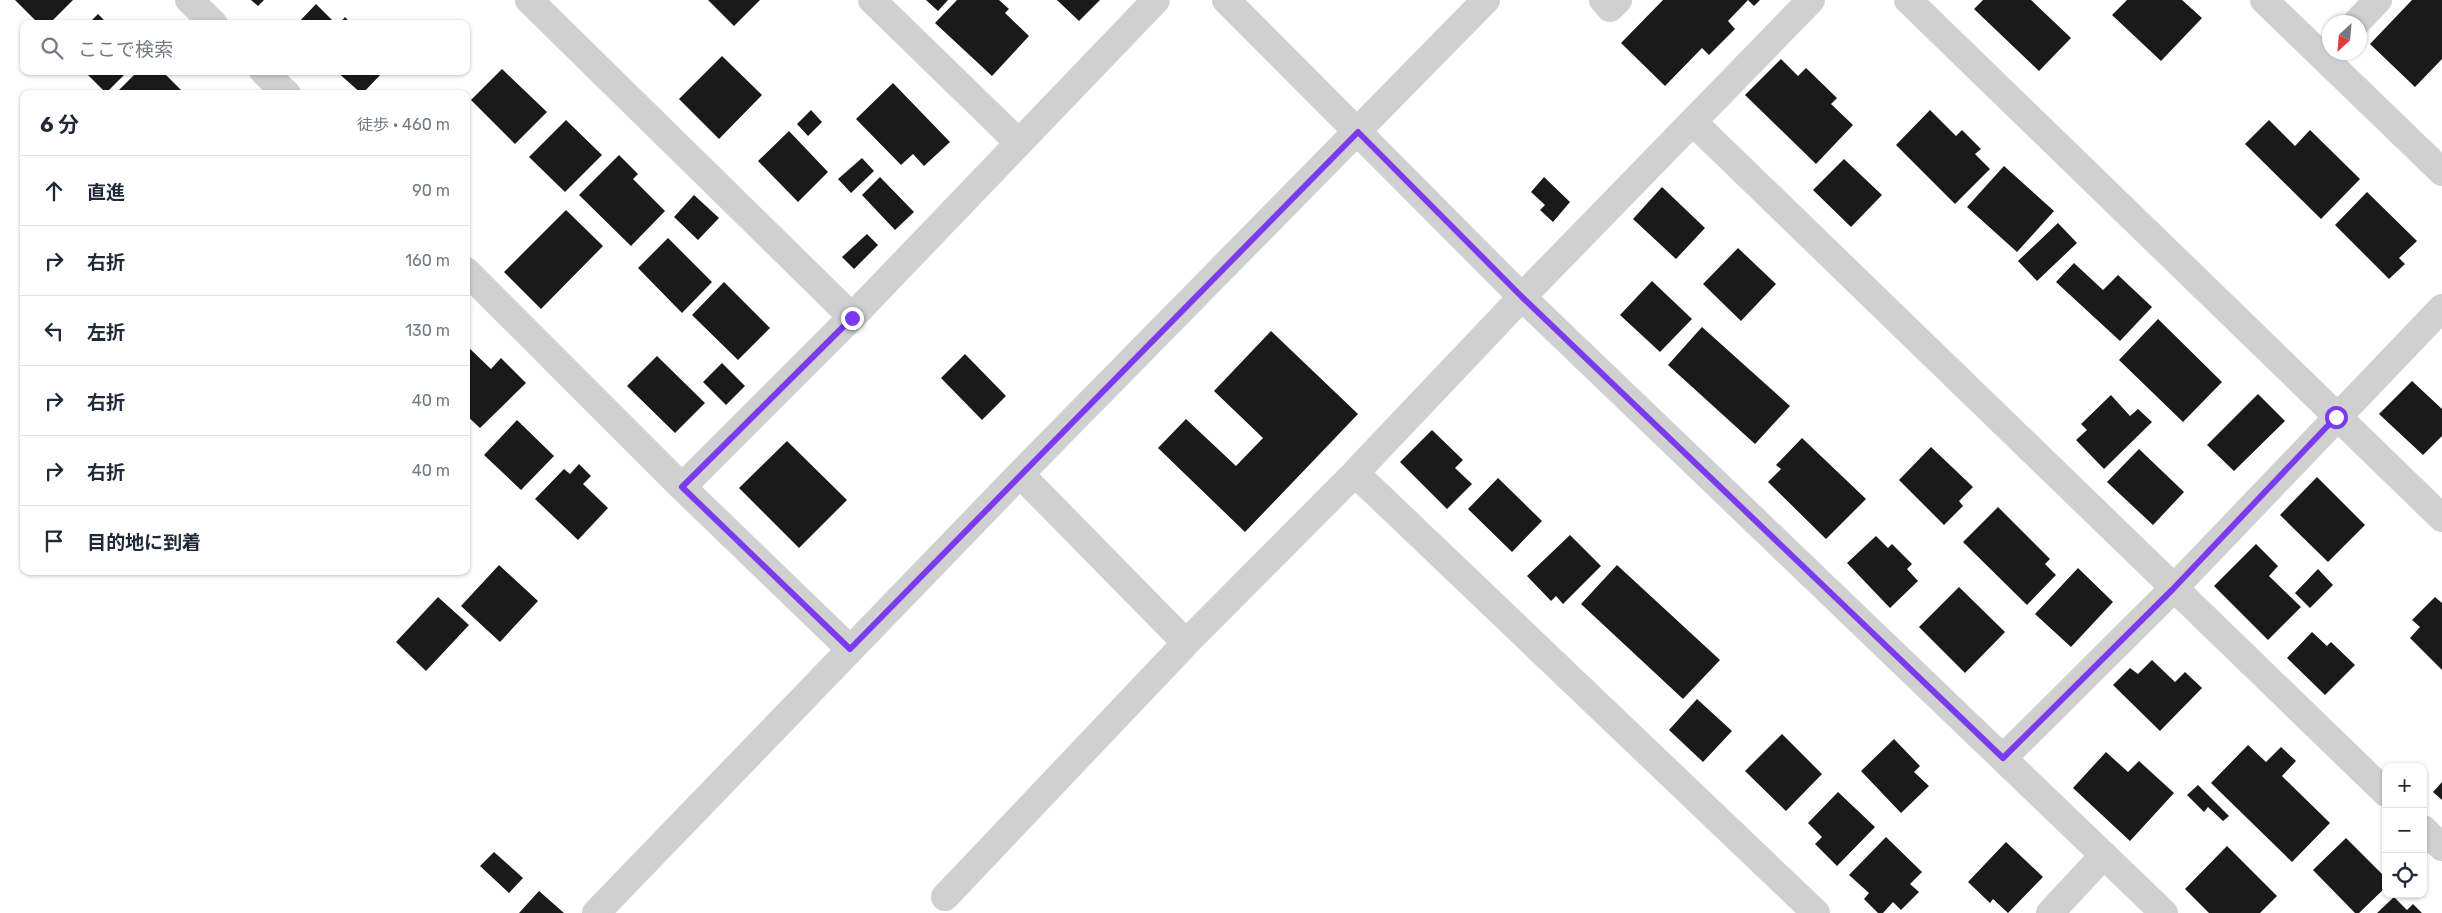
<!DOCTYPE html>
<html lang="ja">
<meta charset="utf-8">
<style>
:root{--surface:#fff;--page:#f2f2f3;--text:#1f2937;--muted:#747a83;--line:#e0e1e3}
body{margin:0;font-family:Rubik,"Noto Sans JP",sans-serif;background:var(--page);color:var(--text)}
.controls{position:absolute;right:15px;bottom:15px;display:grid;overflow:hidden;border-radius:10px;box-shadow:0 1px 4px #0004}
.controls button{width:45px;height:45px;display:grid;place-items:center;padding:0;border:0;border-bottom:1px solid var(--line);background:var(--surface);color:var(--text);font:25px sans-serif}
.compass{position:absolute;left:2322px;top:15px;width:45px;height:45px;border-radius:50%;background:var(--surface);box-shadow:0 1px 4px #0004;rotate:206deg}
.stop{position:absolute;width:15px;height:15px;margin:-11px;border:4px solid #7c3aed;border-radius:50%;background:#fff}
.stop.end{background:#7c3aed;border-color:#fff;box-shadow:0 1px 5px #0008}
.list{margin:0;padding:0;list-style:none}
h2{display:flex;justify-content:space-between;align-items:center;height:65px;margin:0;padding:0 20px;font-size:21px}
h2 small{font-size:16px;font-weight:400;color:var(--muted)}
.list li{display:grid;grid-template-columns:32px 1fr auto;gap:15px;align-items:center;box-sizing:border-box;height:70px;padding:0 20px;border-top:1px solid var(--line)}
.list b{display:block;font-size:19px;white-space:nowrap}
.list em{font-size:16px;font-style:normal;color:var(--muted)}
.icon{flex:none;width:28px;height:28px;fill:none;stroke:currentColor;stroke-width:2;stroke-linecap:round;stroke-linejoin:round}
.map{position:relative;flex:none;width:2442px;height:913px;overflow:hidden}
.search{position:absolute;background:var(--surface);box-shadow:0 1px 4px #0004;left:20px;top:20px;width:450px;height:55px;display:flex;align-items:center;gap:12px;box-sizing:border-box;padding:0 18px;border-radius:10px;color:var(--muted);font-size:19px}
.panel{position:absolute;background:var(--surface);box-shadow:0 1px 4px #0004;left:20px;top:90px;width:450px;height:485px;border-radius:10px}
.map>svg:first-child{display:block}
.building{fill:#1a1a1a}
.lines{fill:none;stroke-linecap:round;stroke-linejoin:round}
.minor{stroke:#d0d0d0;stroke-width:28}
.route{stroke:#7c3aed;stroke-width:6}
</style>
<div class="map">
<svg width="2442" height="913" viewBox="0 0 2442 913">
<rect width="100%" height="100%" fill="#fff"/>
<path class="building" d="M15 0H73L49 24H39Z
M251 0H264L258 6Z
M708 0H760L734 26Z
M926 0H948L938 11Z
M957 0H999L1009 9 1005 13 1029 36 992 76 935 23Z
M1057 0H1100L1079 21Z
M1663 0H1760L1754 6 1748 0 1728 21 1735 29 1709 55 1702 48 1665 86 1621 43Z
M1983 0H2031L2071 38 2039 71 1974 9Z
M2127 0H2182L2202 18 2161 61 2112 15Z
M2412 0H2442V59L2415 87 2370 44Z
M316 4 336 24H297Z
M98 14 108 24H88Z
M345 17 351 24H339Z
M722 56 762 95 719 139 679 99Z
M1781 59 1798 76 1806 68 1837 98 1831 104 1853 125 1816 164 1745 95Z
M502 69 547 112 515 144 471 100Z
M84 71H128L106 93Z
M138 71H162L185 94H118L117 92Z
M336 71H384L362 94Z
M893 83 950 142 924 166 913 154 901 165 856 119Z
M811 110 822 122 808 136 797 124Z
M1930 110 1956 136 1962 130 1981 149 1975 154 1990 169 1955 204 1896 145Z
M566 120 602 155 565 192 529 157Z
M2269 120 2295 146 2310 130 2360 179 2321 219 2245 144Z
M789 131 828 172 798 202 758 161Z
M619 155 638 174 633 179 665 211 631 246 579 195Z
M862 158 874 171 851 193 838 179Z
M1844 159 1882 195 1851 227 1813 190Z
M2004 166 2054 211 2017 252 1967 207Z
M880 177 914 212 895 230 862 195Z
M1544 177 1570 202 1553 222 1540 210 1545 205 1531 192Z
M1662 187 1705 228 1676 259 1633 219Z
M2367 192 2417 241 2399 258 2405 264 2389 279 2335 225Z
M694 195 719 218 698 240 674 217Z
M566 210 603 246 541 309 504 272Z
M2058 223 2077 243 2037 281 2018 261Z
M867 234 878 245 854 269 842 257Z
M668 238 712 282 682 313 638 268Z
M1738 248 1776 284 1741 321 1703 284Z
M2074 263 2103 290 2118 275 2152 307 2120 341 2056 282Z
M1652 281 1692 319 1660 352 1620 315Z
M724 282 770 328 738 360 692 315Z
M2158 319 2222 382 2183 422 2119 360Z
M1702 327 1790 406 1755 444 1668 365Z
M1271 331 1358 414 1245 532 1158 448 1186 419 1236 466 1263 438 1214 391Z
M466 345 491 369 501 358 526 383 480 428 466 415Z
M965 354 1006 396 982 420 941 378Z
M657 356 705 403 675 433 627 386Z
M722 363 745 386 726 405 703 382Z
M2412 381 2442 409V436L2423 455 2379 414Z
M2258 394 2285 421 2234 471 2207 445Z
M2111 395 2130 416 2138 409 2152 422 2104 469 2076 440 2087 430 2081 424Z
M517 420 554 456 521 490 484 455Z
M1432 430 1463 460 1455 468 1472 484 1447 509 1400 462Z
M1802 438 1866 499 1826 539 1768 482 1781 469 1776 465Z
M787 441 847 500 799 548 739 488Z
M1931 447 1973 487 1959 501 1963 506 1944 525 1899 480Z
M2139 449 2184 492 2153 525 2107 482Z
M579 464 591 476 583 484 608 508 578 540 535 499 564 469 570 474Z
M2317 477 2365 525 2328 562 2280 515Z
M1498 478 1542 521 1512 552 1468 509Z
M1998 507 2050 559 2045 564 2056 575 2027 605 1963 542Z
M1570 535 1601 566 1563 604 1556 596 1551 601 1527 576Z
M1876 536 1888 548 1892 544 1912 564 1907 569 1918 581 1890 608 1847 563Z
M2256 544 2278 566 2269 576 2301 607 2268 640 2214 586Z
M499 565 538 601 500 642 461 606Z
M1617 565 1720 660 1683 699 1581 604Z
M2078 568 2113 602 2071 647 2035 614Z
M2318 569 2333 585 2310 608 2295 593Z
M1959 587 2005 632 1965 673 1919 627Z
M438 597 469 625 426 671 396 642Z
M2435 597 2442 603V670L2410 638 2420 627 2412 620Z
M2312 632 2327 646 2331 642 2355 665 2325 695 2287 658Z
M2152 660 2175 682 2185 672 2202 688 2160 731 2113 685 2130 668 2138 674Z
M1697 699 1732 731 1703 762 1669 730Z
M1782 734 1822 774 1786 811 1745 771Z
M1894 739 1920 766 1914 772 1929 786 1901 813 1861 771Z
M2248 745 2266 762 2281 747 2296 761 2282 776 2330 823 2292 862 2211 783Z
M2106 752 2128 772 2139 761 2174 793 2130 841 2073 788Z
M2442 782V800L2433 792Z
M2198 785 2229 816 2223 821 2208 807 2204 812 2187 795Z
M1838 792 1875 827 1837 866 1815 844 1822 837 1808 823Z
M1886 837 1922 872 1910 884 1919 892 1901 910 1893 902 1883 913H1878L1864 899 1869 893 1849 875Z
M2346 838 2386 878V887L2359 913H2355L2313 870Z
M2006 842 2043 877 2008 913 1993 899 1990 903 1968 882Z
M2227 846 2277 896 2260 913H2209L2185 889Z
M494 852 523 878 509 893 480 866Z
M539 891 564 913H519Z
M2394 897 2407 910 2413 904 2422 913H2377Z"/>
<g class="lines">
<path class="minor" d="M189 0 214 24
M529 0 852 317
M872 0 1018 142
M1226 0 1522 297 2164 913
M1603 0 1610 8 1618 0
M1908 0 2442 518
M2264 0 2442 172
M2357 22 2378 0
M263 71 287 94
M1694 123 2386 793
M466 271 682 487 850 649
M1355 473 1816 913
M1020 474 1186 643
M682 487 852 317 1156 0
M2003 758 2173 589 2442 308
M2423 829 2442 847
M945 897 1186 643 1355 473 1522 297 1811 0
M596 913 1020 474 1486 0
M2050 913 2104 855"/>
</g>
<g class="lines">
<path class="route" d="M852 318 682 487 850 649 1358 132 1522 297 2003 758 2173 589 2336 417"/>
</g>
</svg>
<div class="controls">
<button>+</button>
<button>−</button>
<button><svg class="icon" aria-label="locate" viewBox="0 0 24 24"><circle cx="12" cy="12" r="6"/><path d="M12 2v4M12 18v4M2 12h4M18 12h4"/></svg></button>
</div>
<svg class="compass" viewBox="-18 -18 36 36"><path d="M0-13l5 13h-10z" fill="#e53935"/><path d="M0 13l5-13h-10z" fill="#747a83"/></svg>
<div class="stop" style="left:2336px;top:417px"></div>
<div class="stop end" style="left:852px;top:318px"></div>
<div class="search"><svg class="icon" aria-label="search" viewBox="0 0 24 24"><circle cx="10" cy="10" r="6"/><path d="M15 15l6 6"/></svg>ここで検索</div>
<section class="panel">
<h2>6 分<small>徒歩 · 460 m</small></h2>
<ul class="list">
<li><svg class="icon" aria-label="ahead" viewBox="0 0 24 24"><path d="M12 20V5M6 11l6-6 6 6"/></svg><div><b>直進</b></div><em>90 m</em></li>
<li><svg class="icon" aria-label="right" viewBox="0 0 24 24"><path d="M7 20v-9h11M14 6l5 5-5 5"/></svg><div><b>右折</b></div><em>160 m</em></li>
<li><svg class="icon" aria-label="left" viewBox="0 0 24 24"><path d="M17 20v-9H6M10 6l-5 5 5 5"/></svg><div><b>左折</b></div><em>130 m</em></li>
<li><svg class="icon" aria-label="right" viewBox="0 0 24 24"><path d="M7 20v-9h11M14 6l5 5-5 5"/></svg><div><b>右折</b></div><em>40 m</em></li>
<li><svg class="icon" aria-label="right" viewBox="0 0 24 24"><path d="M7 20v-9h11M14 6l5 5-5 5"/></svg><div><b>右折</b></div><em>40 m</em></li>
<li><svg class="icon" aria-label="arrive" viewBox="0 0 24 24"><path d="M6 21V4h12l-3 4 3 4H6"/></svg><div><b>目的地に到着</b></div></li>
</ul>
</section>
</div>
